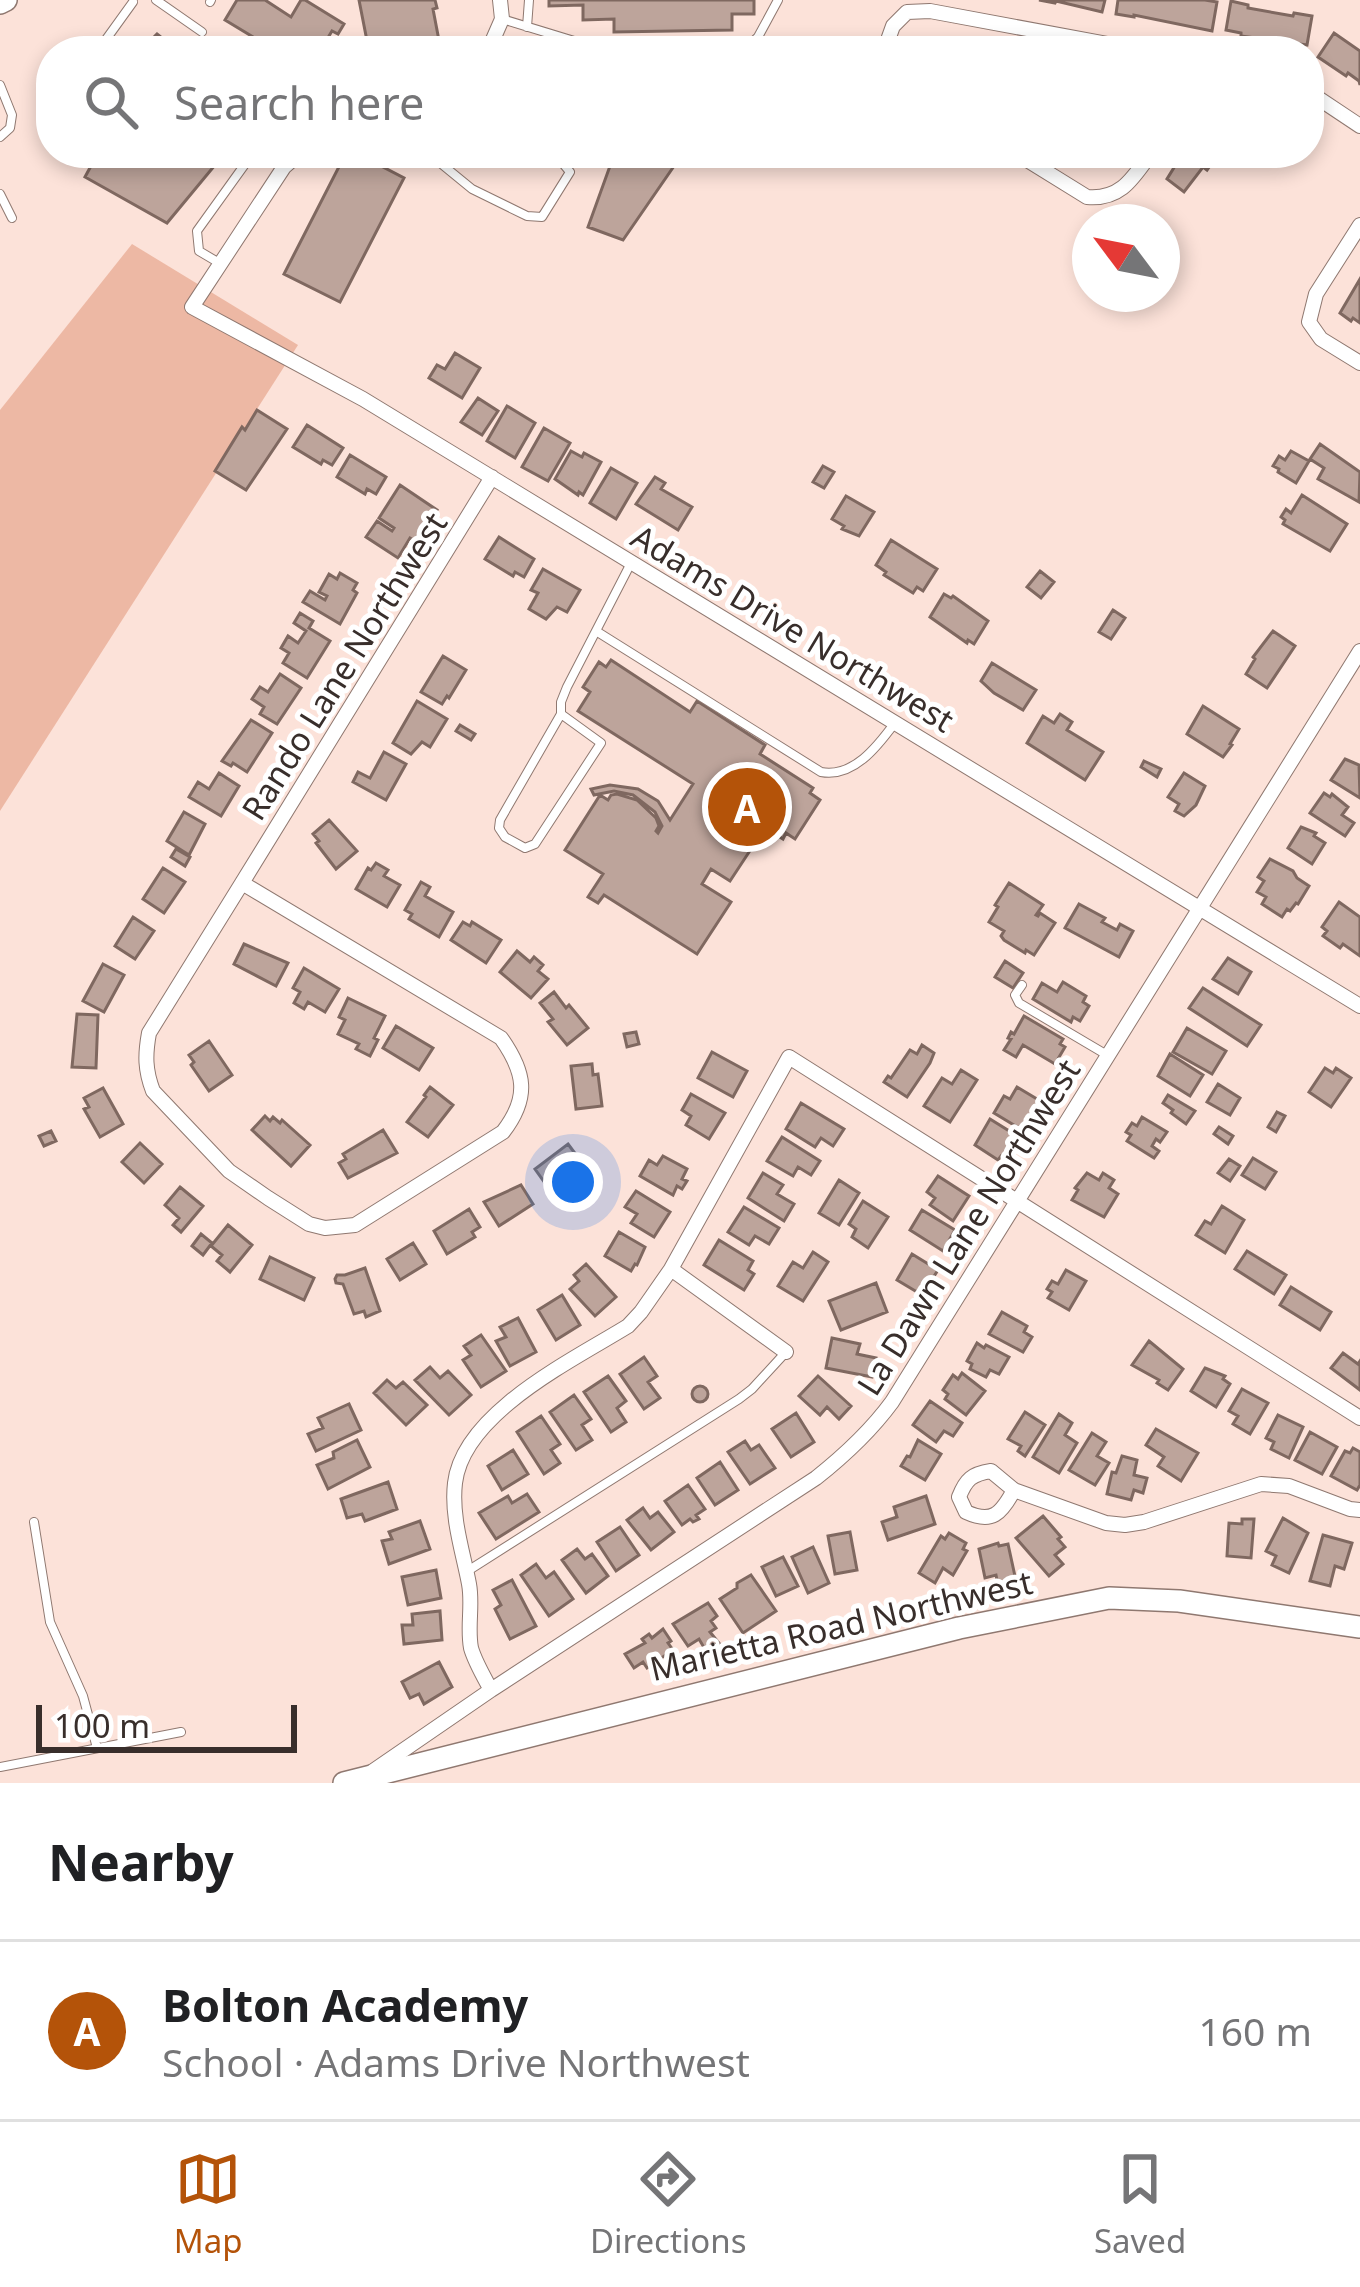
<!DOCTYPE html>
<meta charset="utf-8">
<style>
:root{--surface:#fff;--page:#f6f6f6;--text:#202124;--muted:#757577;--line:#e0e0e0;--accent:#b45309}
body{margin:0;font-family:"Noto Sans",sans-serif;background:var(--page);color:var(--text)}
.compass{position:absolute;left:1072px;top:204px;width:108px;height:108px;border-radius:50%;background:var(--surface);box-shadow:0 6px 18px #0003;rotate:302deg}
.scale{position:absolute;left:36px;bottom:30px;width:261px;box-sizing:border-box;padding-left:12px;border:6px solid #382e2b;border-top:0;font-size:33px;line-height:42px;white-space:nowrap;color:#382e2b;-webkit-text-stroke:9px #fff;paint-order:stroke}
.you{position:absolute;left:573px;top:1182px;width:42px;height:42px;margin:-30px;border:9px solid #fff;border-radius:50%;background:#1a73e8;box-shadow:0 0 0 18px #1a73e833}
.badge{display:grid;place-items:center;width:78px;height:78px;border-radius:50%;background:var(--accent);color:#fff;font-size:39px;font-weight:700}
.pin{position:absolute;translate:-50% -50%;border:6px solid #fff;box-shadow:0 3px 12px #0006}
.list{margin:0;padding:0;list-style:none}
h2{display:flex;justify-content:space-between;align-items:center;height:156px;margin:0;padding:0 48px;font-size:51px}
h2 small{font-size:39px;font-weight:400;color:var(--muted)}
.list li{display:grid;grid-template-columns:78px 1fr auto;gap:36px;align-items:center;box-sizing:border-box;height:180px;padding:0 48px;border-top:3px solid var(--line)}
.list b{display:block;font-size:45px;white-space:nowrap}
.list p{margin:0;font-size:39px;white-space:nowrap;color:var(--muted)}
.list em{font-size:39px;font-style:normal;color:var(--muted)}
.icon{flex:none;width:66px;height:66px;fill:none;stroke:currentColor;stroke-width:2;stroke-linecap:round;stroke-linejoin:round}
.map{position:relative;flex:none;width:1360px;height:1783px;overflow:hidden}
.search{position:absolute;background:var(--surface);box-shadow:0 6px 18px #0003;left:36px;right:36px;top:36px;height:132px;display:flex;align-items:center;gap:30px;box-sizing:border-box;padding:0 42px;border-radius:48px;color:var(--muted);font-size:45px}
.sheet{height:336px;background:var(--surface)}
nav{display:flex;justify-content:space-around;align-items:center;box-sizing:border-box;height:168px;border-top:3px solid var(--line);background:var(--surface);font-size:33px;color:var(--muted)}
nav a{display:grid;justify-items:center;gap:6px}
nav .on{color:var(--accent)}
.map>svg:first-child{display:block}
.green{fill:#edb8a4}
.building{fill:#bda49b;stroke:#7f6860;stroke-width:3}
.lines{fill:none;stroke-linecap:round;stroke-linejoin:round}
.service-casing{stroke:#8f7870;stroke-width:10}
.minor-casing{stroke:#8f7870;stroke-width:16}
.secondary-casing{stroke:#8f7870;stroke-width:24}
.service{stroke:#fff;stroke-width:8}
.minor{stroke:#fff;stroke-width:14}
.secondary{stroke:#fff;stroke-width:21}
.labels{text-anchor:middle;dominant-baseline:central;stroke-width:10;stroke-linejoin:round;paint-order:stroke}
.street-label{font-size:33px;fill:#382e2b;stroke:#fff}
</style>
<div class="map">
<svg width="1360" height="1783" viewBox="0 0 1360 1783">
<rect width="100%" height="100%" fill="#fce2d9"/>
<path class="green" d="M132 244 298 345 0 811V410Z"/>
<path class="building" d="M237 0H265L291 17 301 0H305L344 24 338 34 332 31 320 51H276L225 20Z
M359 0H435L437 8 433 9 441 51H369Z
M549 0H754V14H732V30L614 32V19L583 20V5L549 6Z
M1039 0H1105L1102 12 1056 1 1055 3Z
M1118 0H1205L1217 2 1212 31 1134 15V17L1116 14Z
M1231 1 1248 5V8L1293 16 1294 13 1312 16 1307 45 1241 36V33L1226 30Z
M1334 33 1360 51V85L1359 81 1348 73 1346 76 1318 57Z
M157 34 178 51H140Z
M916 43 941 47V51H914Z
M98 153H121L144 165 154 153H225L167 223 85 177Z
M346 153H356L404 178 340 302 284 274Z
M608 153H683L623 240 588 227 614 155Z
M1183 153H1219L1207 170 1203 167 1184 192 1167 179Z
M1360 279V323L1353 318 1351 321 1340 313Z
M455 353 480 368 462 398 429 378 437 365 445 369Z
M478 398 498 411 482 435 461 422Z
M507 406 535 423 515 458 487 441Z
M257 410 287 429 246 490 215 471 242 427 245 430Z
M307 425 343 448 332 465 323 460 321 464 293 447Z
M544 428 570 443 548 481 522 467Z
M1320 444 1360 472 1359 502 1318 479 1324 468 1310 459Z
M571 451 582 457 584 453 601 462 583 495 579 492 578 495 555 479Z
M1291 451 1309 461 1296 483 1278 472 1279 469 1273 466 1279 456 1285 460Z
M350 455 386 477 376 494 367 489 365 494 337 477Z
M823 466 834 472 824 488 813 482Z
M611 468 637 483 616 519 590 503Z
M655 477 665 483 661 489 692 507 678 530 636 504Z
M400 485 437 510 417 542 410 538 398 558 366 537 377 521 392 531 394 528 379 518Z
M1302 495 1347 524 1330 551 1283 524 1285 520 1281 517 1286 509 1291 513Z
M846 496 874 512 859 536 842 529 844 526 832 519Z
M499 537 534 559 524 577 515 572 513 576 485 559Z
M891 540 937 569 923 591 917 587 913 593 884 575 886 572 876 565Z
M543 569 580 590 567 612 557 607 546 619 529 609 538 593 531 590Z
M1040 571 1054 582 1041 598 1027 587Z
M340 573 357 583 353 590 357 593 340 624 303 602 310 591 325 600 327 596 319 592 329 574 337 579Z
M944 594 951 598 953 596 988 621 974 644 968 640 967 643 930 617Z
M1113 610 1125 618 1111 639 1099 632Z
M300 613 313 621 309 628 330 641 307 678 283 663 289 653 281 648 288 636 298 643 306 631 294 623Z
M1273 631 1295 646 1267 688 1246 674 1255 659 1253 657Z
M443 656 466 670 449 698 447 696 442 704 421 692Z
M611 660 690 712 697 701 765 745 760 754 813 788 810 793 820 800 795 839 786 833 783 839 745 815 735 831 755 843 730 881 711 869 702 884 731 902 697 954 604 895 598 903 588 897 603 874 565 850 600 795 608 800 611 795 617 794 637 800 656 818 659 826 656 831 658 833 662 826 655 812 633 795 614 791 594 795 591 789 610 785 638 789 658 801 670 820 693 784 578 711 590 692 583 687 599 662 606 667Z
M992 663 1036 690 1023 710 994 693 981 681Z
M280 674 301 688 277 724 260 714 264 707 252 699 260 687 268 692Z
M417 701 447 719 430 747 422 742 411 754 393 743Z
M1203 706 1239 729 1230 744 1232 745 1223 757 1187 734Z
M1060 714 1072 722 1067 730 1103 752 1085 780 1027 743 1043 716 1054 723Z
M251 720 272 733 247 772 233 763 231 766 222 761Z
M460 725 475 734 471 740 456 731Z
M384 752 406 764 386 800 353 782 358 772 370 778Z
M1345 759 1359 765 1360 798 1331 780Z
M1144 761 1161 769 1157 777 1141 767Z
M219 773 239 786 221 816 189 797 198 782 209 789Z
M1184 773 1205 786 1196 805 1184 816 1175 811 1179 804 1168 797Z
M1324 793 1330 797 1332 794 1348 807 1342 815 1354 823 1345 836 1310 813Z
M184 812 205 824 189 855 167 841Z
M329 820 357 851 336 869 316 843 319 841 313 834Z
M1301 827 1316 833 1314 836 1325 843 1312 864 1288 848Z
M176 849 190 857 185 866 171 857Z
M1270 859 1293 871 1297 878 1309 886 1298 904 1296 903 1290 911 1287 909 1282 917 1262 904 1266 897 1257 892 1264 881 1258 877Z
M376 863 388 870 384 876 400 885 387 907 356 889 368 868 371 870Z
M163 868 185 882 164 913 143 899Z
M421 882 430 887 425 896 453 912 439 937 409 919 412 914 405 910Z
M1009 883 1043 905 1036 915 1038 916 1040 913 1055 923 1034 955 1026 950 1025 953 1004 940 1001 936 1004 931 989 922 998 907 995 905Z
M1339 902 1360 917V956L1343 944 1340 948 1323 936 1327 931 1322 927Z
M1079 904 1105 918 1102 922 1117 930 1120 924 1133 931 1119 957 1065 928Z
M133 917 154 931 135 959 115 946Z
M463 922 470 926 472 922 501 940 486 963 451 940Z
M244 944 288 963 276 986 234 964Z
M517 951 530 962 534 957 543 965 538 971 548 979 531 998 500 972Z
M1228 958 1251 972 1238 994 1213 979Z
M1005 961 1023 973 1013 988 995 977Z
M103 964 124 975 104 1012 83 1001Z
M304 968 339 989 325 1012 308 1002 304 1009 294 1003 300 992 293 988Z
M1063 982 1086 996 1083 1002 1089 1006 1080 1021 1073 1017 1071 1022 1033 999 1042 983 1057 992Z
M1203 988 1261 1025 1247 1046 1189 1008Z
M554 992 566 1008 569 1005 588 1028 567 1045 548 1022 553 1019 540 1003Z
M348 998 385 1016 374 1038 378 1040 370 1056 356 1049 359 1044 338 1034 345 1020 339 1017Z
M77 1014 98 1015 96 1068 72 1067Z
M1024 1016 1063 1039 1060 1044 1065 1047 1055 1064 1023 1045 1016 1057 1004 1050 1011 1039 1008 1038 1011 1032 1014 1034Z
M396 1026 433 1048 419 1070 383 1048Z
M1187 1028 1226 1051 1212 1074 1173 1052Z
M636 1032 639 1044 627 1047 624 1034Z
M209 1041 232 1075 209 1091 191 1065 194 1062 189 1055Z
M922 1045 934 1053 930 1063 907 1097 884 1082 888 1076 891 1078 910 1050 917 1054Z
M712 1052 747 1071 733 1097 698 1078Z
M1170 1054 1203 1075 1190 1096 1158 1076Z
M592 1064 593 1075 598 1074 602 1106 576 1109 571 1066Z
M1325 1068 1333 1073 1336 1068 1351 1078 1331 1107 1309 1092Z
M961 1070 977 1080 950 1122 924 1106 942 1078 952 1084Z
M1218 1084 1240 1098 1230 1115 1207 1102Z
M430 1087 453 1105 428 1137 407 1122 426 1097 424 1095Z
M1017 1087 1042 1102 1024 1131 994 1113 1004 1096 1010 1099Z
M103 1088 123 1124 100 1137 84 1109 89 1107 84 1098Z
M691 1094 725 1113 709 1139 686 1125 691 1116 682 1110Z
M1168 1095 1195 1111 1186 1124 1171 1113 1173 1110 1163 1103Z
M801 1103 844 1129 833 1146 821 1138 815 1147 786 1129Z
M1277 1112 1285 1116 1276 1132 1268 1127Z
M265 1116 270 1121 273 1117 280 1123 282 1120 310 1145 291 1166 252 1130Z
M1142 1117 1167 1132 1160 1142 1156 1139 1152 1146 1159 1151 1154 1158 1127 1141 1131 1135 1126 1132 1132 1123 1137 1126Z
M990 1119 1014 1134 1011 1138 1017 1142 1006 1159 1001 1156 998 1160 975 1145Z
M1219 1127 1233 1136 1228 1144 1214 1134Z
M383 1130 397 1153 348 1178 339 1163 346 1159 343 1154Z
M51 1131 56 1141 44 1146 39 1136Z
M782 1137 820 1161 811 1175 798 1167 793 1176 767 1161Z
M140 1143 162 1164 144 1183 122 1162Z
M568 1144 586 1168 577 1175 574 1171 550 1190 535 1169Z
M663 1156 687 1169 682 1179 687 1181 682 1189 677 1186 673 1195 640 1176 649 1160 657 1165Z
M1253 1158 1276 1172 1265 1189 1242 1175Z
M1229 1159 1240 1166 1230 1181 1218 1173Z
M763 1173 783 1185 777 1194 794 1204 784 1221 748 1198Z
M1087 1173 1099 1180 1103 1173 1114 1180 1109 1188 1118 1194 1104 1217 1072 1200 1078 1190 1075 1188Z
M938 1176 969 1196 953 1221 930 1205 935 1198 927 1192Z
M839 1180 859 1193 839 1225 819 1213Z
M521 1185 533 1204 499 1226 484 1202Z
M180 1187 203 1206 181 1232 173 1225 179 1218 165 1205Z
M636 1191 670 1212 654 1237 631 1223 637 1214 625 1207Z
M863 1201 888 1217 868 1248 852 1237 856 1229 849 1224Z
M1222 1206 1244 1220 1225 1253 1196 1235 1205 1221 1211 1224Z
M744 1207 779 1228 769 1244 755 1236 749 1245 728 1232Z
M469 1209 480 1227 472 1232 475 1237 447 1254 434 1231Z
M922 1210 955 1230 943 1251 910 1230Z
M228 1225 252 1245 230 1272 217 1261 222 1255 211 1246Z
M619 1232 645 1247 637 1265 635 1264 631 1271 605 1256Z
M201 1234 212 1243 203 1255 192 1246Z
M719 1240 753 1261 748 1270 754 1274 744 1290 704 1265Z
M413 1243 426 1264 400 1280 387 1259Z
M1247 1251 1286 1275 1274 1294 1235 1269Z
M813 1252 828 1262 803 1301 778 1286 793 1262 803 1268Z
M912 1254 938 1270 922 1295 897 1280Z
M270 1257 314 1278 304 1300 260 1279Z
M586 1264 616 1297 595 1316 570 1289 579 1281 574 1275Z
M365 1268 380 1311 366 1317 364 1311 354 1314 343 1284 336 1283 335 1279 337 1275H345Z
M1066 1270 1086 1281 1069 1310 1048 1298 1052 1292 1047 1289 1052 1281 1058 1284Z
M876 1283 887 1312 841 1330 829 1301Z
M1291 1287 1331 1312 1320 1330 1280 1305Z
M562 1295 580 1325 556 1340 538 1310Z
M1002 1312 1027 1326 1024 1332 1032 1337 1023 1352 989 1334Z
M518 1318 536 1352 510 1366 496 1341 506 1337 500 1327Z
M481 1335 506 1371 481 1387 463 1360 471 1355 464 1346Z
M832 1338 860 1344 857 1354 876 1358 872 1377 826 1368Z
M1149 1341 1183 1369 1168 1390 1157 1383 1159 1380 1132 1365Z
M977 1343 984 1348 986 1345 1009 1357 999 1374 990 1370 986 1377 970 1369 972 1364 967 1361Z
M1343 1353 1358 1364 1360 1361V1390L1331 1368Z
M644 1357 657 1376 648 1382 660 1398 644 1409 620 1374Z
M430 1367 440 1378 448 1371 471 1395 449 1415 415 1380Z
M1205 1368 1225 1376 1223 1379 1230 1384 1216 1407 1191 1391Z
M962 1373 985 1391 966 1415 945 1399 948 1394 943 1390 953 1375 958 1379Z
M608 1376 626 1401 617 1408 626 1422 611 1432 584 1392Z
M818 1376 851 1406 839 1419 827 1407 820 1415 799 1396Z
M387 1380 396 1388 403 1382 427 1405 406 1425 374 1393Z
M692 1394a8 8 0 1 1 16 0a8 8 0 1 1-16 0Z
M1242 1389 1268 1403 1250 1434 1233 1424 1238 1416 1229 1411Z
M574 1395 591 1419 582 1425 592 1440 576 1450 550 1412Z
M930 1401 962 1423 953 1436 944 1431 936 1442 913 1425Z
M349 1404 361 1430 316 1451 308 1434 323 1428 318 1418Z
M1025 1412 1045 1425 1025 1456 1018 1451 1021 1446 1008 1439Z
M796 1413 814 1442 791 1457 772 1429Z
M1059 1414 1072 1423 1065 1435 1077 1443 1059 1473 1033 1457Z
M1278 1415 1303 1427 1289 1458 1271 1449 1274 1442 1266 1438Z
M541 1416 560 1444 551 1450 560 1463 544 1474 517 1432Z
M1156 1429 1198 1453 1181 1481 1158 1466 1164 1457 1146 1445Z
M1310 1432 1337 1447 1322 1474 1295 1460Z
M1092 1433 1106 1442 1097 1456 1109 1463 1095 1485 1069 1470Z
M357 1440 370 1467 328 1489 317 1465 334 1458 333 1452Z
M918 1440 941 1454 925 1480 901 1466 907 1456 910 1457Z
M745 1441 751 1450 759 1445 775 1468 750 1484 728 1452Z
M1353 1448 1360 1452V1485L1357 1490 1331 1476 1345 1451 1350 1453Z
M513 1450 528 1474 502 1490 488 1466Z
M1122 1456 1137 1460 1134 1475 1147 1478 1143 1493 1134 1490 1131 1500 1107 1494 1112 1472 1116 1473Z
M720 1462 738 1490 715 1505 697 1478Z
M388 1482 397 1509 365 1521 362 1514 347 1518 341 1499Z
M688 1485 705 1509 696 1515 699 1519 693 1522 690 1519 682 1525 665 1501Z
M527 1494 539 1512 496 1539 479 1513 508 1496 512 1503Z
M926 1496 935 1524 888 1540 882 1522 897 1517 894 1507Z
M643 1508 650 1518 658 1512 674 1532 651 1550 627 1520Z
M1043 1516 1061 1537 1058 1539 1065 1547 1055 1555 1063 1564 1049 1576 1016 1538Z
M1283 1518 1308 1533 1289 1573 1272 1565 1276 1556 1266 1551Z
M1242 1519H1254L1251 1558 1227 1556 1229 1523 1242 1524Z
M420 1521 430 1549 389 1564 382 1541 392 1539 389 1532Z
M620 1527 639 1555 616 1571 597 1542Z
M850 1532 857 1570 835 1574 828 1536Z
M949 1533 966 1543 963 1549 967 1551 953 1575 943 1568 935 1583 919 1573 941 1536 945 1539Z
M1323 1535 1352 1543 1344 1569 1335 1566 1330 1586 1310 1581Z
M998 1543 999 1546 1008 1544 1018 1590 1000 1594 996 1575 985 1578 979 1549Z
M813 1547 829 1583 808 1593 792 1557Z
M577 1549 585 1559 592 1554 608 1576 586 1593 562 1560Z
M783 1557 798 1586 776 1596 762 1567Z
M536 1564 546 1578 554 1572 573 1599 549 1616 521 1575Z
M436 1570 441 1598 408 1605 402 1577Z
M751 1575 776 1611 743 1633 720 1599 737 1588V1583Z
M512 1580 536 1626 510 1639 495 1609 501 1605 493 1590Z
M708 1603 717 1616 711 1621 716 1628 710 1632 719 1643 706 1651 699 1639 688 1646 673 1624Z
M440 1611 442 1640 404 1644 402 1625H413L412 1614Z
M663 1629 671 1641 668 1643 673 1650 647 1668 643 1662 634 1668 625 1654 645 1643 642 1639 649 1634 652 1638Z
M439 1662 452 1687 424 1704 419 1694 410 1698 402 1682Z"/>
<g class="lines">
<defs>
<path id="service" d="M156 0 202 32
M210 2 211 0
M502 19 607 51
M527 27 529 0
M102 45 133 2
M743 51 758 37 778 0
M0 85 12 115 10 128 0 137
M414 153 439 162 472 189 527 216 542 217 570 172 560 160 536 153
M440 162 475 153
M0 194 12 218
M221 264 199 251 197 231 253 153
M596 631 821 772C853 778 877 747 894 724
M561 714 601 743 535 844 525 848 505 837 499 828 500 820 561 714V702L567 687 631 563
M1022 985 1015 995 1019 1003 1107 1055
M34 1522 50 1622 83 1696 97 1748
M466 1572 739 1399 752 1389 786 1352
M0 1767 181 1732"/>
<path id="minor" d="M488 51 502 19 500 0
M884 51 893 26 907 12 930 11 1145 51
M1309 92 1360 126
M300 153 284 167 192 307 363 399 1360 1006
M1016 153 1087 197C1121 200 1133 178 1151 153
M1360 225 1316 294 1309 322 1321 339 1360 363
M242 883 501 1038C525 1072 530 1097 503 1132L355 1225 325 1228 309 1224 268 1198 229 1171 153 1091C145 1070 145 1055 149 1033Z
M242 883 492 477
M671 1269 786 1352
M1014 1490C1001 1514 992 1524 966 1512L959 1497C966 1479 972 1474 991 1471L1014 1490 1106 1523 1125 1525 1144 1522 1261 1484 1289 1486 1350 1509 1360 1510
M491 1690C484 1677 475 1662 471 1648 467 1627 473 1605 469 1584 463 1552 451 1517 455 1483 463 1413 573 1360 628 1326L641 1312 671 1269 789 1057 1360 1418
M373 1771 491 1690 816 1478C845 1455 870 1432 892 1402L1360 651"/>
<path id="secondary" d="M0 3 6 0
M344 1783 959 1628 1109 1598 1179 1601 1360 1627"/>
</defs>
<use href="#service" class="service-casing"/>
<use href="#minor" class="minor-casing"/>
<use href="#secondary" class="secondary-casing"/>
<use href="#service" class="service"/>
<use href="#minor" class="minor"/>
<use href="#secondary" class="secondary"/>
</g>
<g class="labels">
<g class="street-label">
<text transform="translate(793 628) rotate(31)">Adams Drive Northwest</text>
<text transform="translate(344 666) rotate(-58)">Rando Lane Northwest</text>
<text transform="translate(968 1227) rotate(-58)">La Dawn Lane Northwest</text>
<text transform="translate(841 1625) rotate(-13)">Marietta Road Northwest</text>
</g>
</g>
</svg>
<svg class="compass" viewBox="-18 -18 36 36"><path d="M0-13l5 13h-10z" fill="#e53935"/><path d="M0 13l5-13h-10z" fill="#757577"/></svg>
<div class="scale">100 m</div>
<div class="you"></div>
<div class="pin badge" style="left:747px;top:807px">A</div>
<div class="search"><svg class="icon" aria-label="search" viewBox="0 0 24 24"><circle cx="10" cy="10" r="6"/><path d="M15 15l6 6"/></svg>Search here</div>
</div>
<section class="sheet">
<h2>Nearby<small></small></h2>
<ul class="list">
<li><span class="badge">A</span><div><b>Bolton Academy</b><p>School · Adams Drive Northwest</p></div><em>160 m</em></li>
</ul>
</section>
<nav>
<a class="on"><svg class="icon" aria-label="map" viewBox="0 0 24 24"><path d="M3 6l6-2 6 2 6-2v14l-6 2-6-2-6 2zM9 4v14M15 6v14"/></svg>Map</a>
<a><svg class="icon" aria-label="directions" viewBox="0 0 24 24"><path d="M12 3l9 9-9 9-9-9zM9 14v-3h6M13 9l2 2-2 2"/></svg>Directions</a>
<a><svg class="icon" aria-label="saved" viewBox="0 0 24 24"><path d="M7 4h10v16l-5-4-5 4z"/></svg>Saved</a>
</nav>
